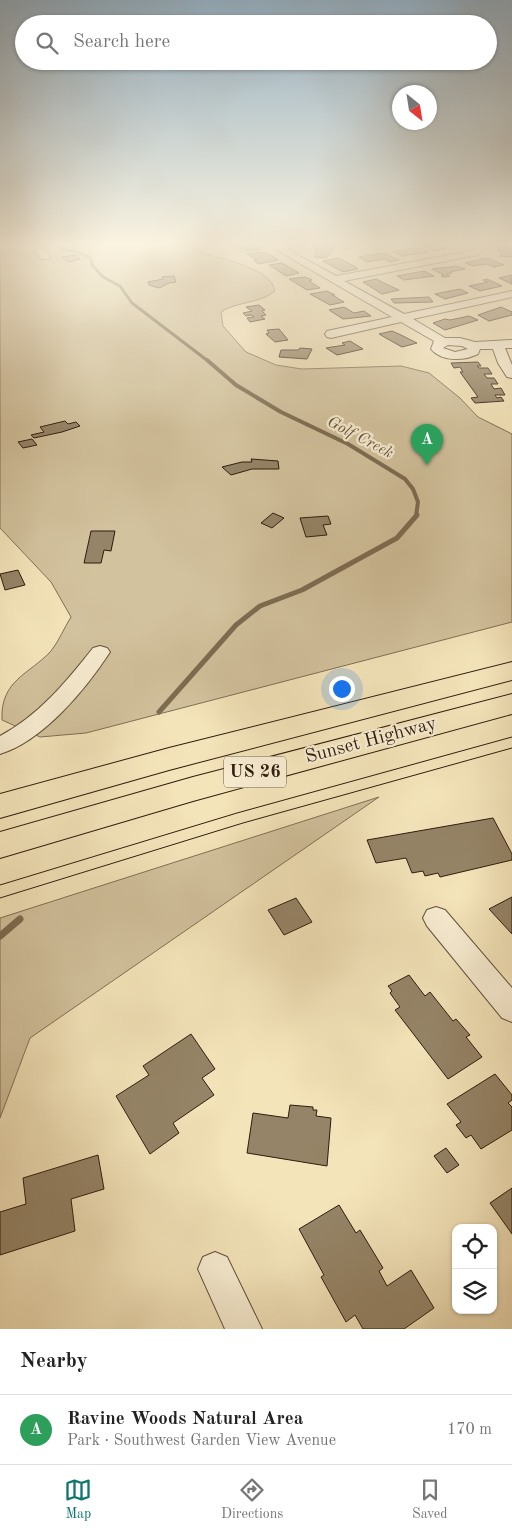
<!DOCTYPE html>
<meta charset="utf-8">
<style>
:root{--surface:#fff;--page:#f2f2f2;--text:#222;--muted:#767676;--line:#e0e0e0;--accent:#0f766e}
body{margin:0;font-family:"Old Standard TT",serif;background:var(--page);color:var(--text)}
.controls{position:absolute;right:15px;bottom:15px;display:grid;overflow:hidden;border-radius:10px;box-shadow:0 1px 4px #0004}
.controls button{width:45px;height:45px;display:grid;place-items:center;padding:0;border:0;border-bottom:1px solid var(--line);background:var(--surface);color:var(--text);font:25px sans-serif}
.compass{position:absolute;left:392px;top:85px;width:45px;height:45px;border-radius:50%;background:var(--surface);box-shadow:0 1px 4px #0004;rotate:150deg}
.you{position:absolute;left:341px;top:688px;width:18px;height:18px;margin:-12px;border:4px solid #fff;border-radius:50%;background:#1a73e8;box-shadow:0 0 0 8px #1a73e833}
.badge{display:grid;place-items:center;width:32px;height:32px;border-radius:50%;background:var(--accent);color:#fff;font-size:16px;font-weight:700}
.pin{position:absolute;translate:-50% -41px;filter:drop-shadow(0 1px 2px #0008)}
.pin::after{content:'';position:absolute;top:26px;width:18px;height:15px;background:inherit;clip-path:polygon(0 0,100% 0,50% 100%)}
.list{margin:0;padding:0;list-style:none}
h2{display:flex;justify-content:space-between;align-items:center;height:65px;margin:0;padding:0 20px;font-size:21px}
h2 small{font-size:16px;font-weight:400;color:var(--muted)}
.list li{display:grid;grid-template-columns:32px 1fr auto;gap:15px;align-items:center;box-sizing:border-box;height:70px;padding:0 20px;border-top:1px solid var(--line)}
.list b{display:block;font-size:19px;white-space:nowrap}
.list p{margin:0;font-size:16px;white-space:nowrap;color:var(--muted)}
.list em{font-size:16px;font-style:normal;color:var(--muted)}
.icon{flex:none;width:28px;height:28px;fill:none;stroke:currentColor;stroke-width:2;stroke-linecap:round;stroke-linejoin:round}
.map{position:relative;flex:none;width:512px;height:1329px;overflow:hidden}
.search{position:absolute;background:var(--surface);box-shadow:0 1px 4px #0004;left:15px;right:15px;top:15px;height:55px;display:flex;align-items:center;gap:12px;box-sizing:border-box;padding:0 18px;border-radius:28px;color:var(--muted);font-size:19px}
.sheet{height:135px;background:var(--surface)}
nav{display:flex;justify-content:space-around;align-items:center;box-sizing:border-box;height:70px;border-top:1px solid var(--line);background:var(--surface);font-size:14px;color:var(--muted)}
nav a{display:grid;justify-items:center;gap:2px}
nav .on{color:var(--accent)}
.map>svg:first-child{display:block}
.green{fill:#d2c29d;stroke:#807055}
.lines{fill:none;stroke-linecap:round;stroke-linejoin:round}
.stream-far3{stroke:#7d6c51;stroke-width:3}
.stream-far2{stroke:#7d6c51;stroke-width:4}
.stream-far1{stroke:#7d6c51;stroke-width:5}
.stream{stroke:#7d6c51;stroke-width:7}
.building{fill:#958467;stroke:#2e1d0d}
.minor-casing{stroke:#604f38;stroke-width:2}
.highway-casing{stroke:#2e1d0d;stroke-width:2}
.minor{fill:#f8edd2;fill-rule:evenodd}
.highway{fill:#f4e4ba;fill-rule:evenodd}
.tram{stroke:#2e1d0d;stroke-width:1}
.labels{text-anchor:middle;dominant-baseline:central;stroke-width:4.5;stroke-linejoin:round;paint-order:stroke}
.far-water-label{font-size:16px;font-style:italic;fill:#62513b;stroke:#f8edd2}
.shield{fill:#f8edd2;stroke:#6b5b48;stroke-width:1}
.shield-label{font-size:18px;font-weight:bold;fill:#2e1d0d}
.street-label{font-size:19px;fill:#2e1d0d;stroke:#f8edd2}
</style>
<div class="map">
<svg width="512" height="1329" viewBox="0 0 512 1329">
<rect width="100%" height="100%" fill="#f4e4ba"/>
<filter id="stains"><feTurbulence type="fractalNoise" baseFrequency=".004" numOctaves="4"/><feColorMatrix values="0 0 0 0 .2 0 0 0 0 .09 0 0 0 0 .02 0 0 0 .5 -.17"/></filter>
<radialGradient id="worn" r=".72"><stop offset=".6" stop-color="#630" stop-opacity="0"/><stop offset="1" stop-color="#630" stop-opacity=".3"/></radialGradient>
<path class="green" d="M0 242H185C190 246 196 250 202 252 221 260 271 267 275 291 260 304 237 301 221 312L223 326 246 352 276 365 302 369 401 366 429 373 460 398 478 417 512 434V622L86 733 40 737 2 720C0 680 30 674 51 651 59 641 64 628 71 617L51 582 0 528Z
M379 797 30 1038 0 1118V918Z"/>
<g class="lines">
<path class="stream-far3" d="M57 242 61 249 77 252 91 258 92 265 103 277 120 286 132 303 208 361"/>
<path class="stream-far2" d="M207 360 236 385 281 412 348 444 405 479 413 489 418 502 416 516"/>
<path class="stream-far1" d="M159 712 236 625 260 606 302 590 397 538 417 515"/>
<path class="stream" d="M0 936 20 919"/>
</g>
<path class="building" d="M223 242H247L260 249 248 251Z
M375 242 345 249 337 245 346 242Z
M445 242H454L460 244 435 251 421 245Z
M323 245 336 247 326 258 314 257 317 254 314 252Z
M417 247 428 252 403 256 393 252Z
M498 247 512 248V257L500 256 501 253 503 251H497Z
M260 252 271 255 278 260 259 264 254 261 257 260 247 254Z
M384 253 399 260 390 262 385 259 367 262 359 257Z
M75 255 80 259 68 262 62 257Z
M338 258 356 267 358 269 343 272 323 261Z
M487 258 504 265 494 267 486 264 473 266 465 263Z
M282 263 299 273 286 276 269 265Z
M457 266 465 269 450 272 452 273 446 274 450 276 444 277 441 276 444 275 432 269Z
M424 271 434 276 404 280 397 276Z
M512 275V284L499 278Z
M174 276 176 282 169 283 159 288 149 285 148 282 163 279 162 277Z
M305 277 312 280 309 281 320 288 307 290 289 279Z
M376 279 386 284 399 290 382 294 363 282Z
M487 279 502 286 480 291 469 286 488 282 483 280Z
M460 289 468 293 445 299 435 294Z
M327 291 335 295H332L344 302 330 305 310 294Z
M429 297 433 302 394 303 391 299Z
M259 305 265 310 262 311 266 315 261 316 265 319 250 322 247 318 254 317 251 315 246 316 243 313 252 311 246 307Z
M344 307 354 313 364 311 371 316 343 319 329 310Z
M501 307 512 312V315L489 321 478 315Z
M469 316 478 320 445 330 433 323 445 319 450 320Z
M279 329 288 340 275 342 266 334 269 333 267 330Z
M392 331 401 335 417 343 402 347 379 334Z
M350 341 363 349 337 355 326 348 345 345 342 343Z
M300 348 312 349 307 359 279 357 281 350H298Z
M478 362 481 366H477L479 368H488L492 374H484L487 378H494L498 384H491L494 389 501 388 505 395H495L497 398 501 397 504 401 475 403 471 398 478 397 460 372H463L460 367 454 368 451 363Z
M65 421 68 424 76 422 80 426 62 432 34 438 31 435 44 432 40 427Z
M32 439 37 445 23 448 18 442Z
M251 459 278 461 279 469H252L231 475 222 467 242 462H252Z
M273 513 284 518 272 528 261 523Z
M328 516 331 524 323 525 327 535 306 537 300 518Z
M91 531H115L111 551 104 550 101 563H84Z
M18 570 25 585 5 590 0 574Z
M493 818 512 854V860L440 877 438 873 425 876 423 871 412 873 406 858 376 863 367 840Z
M512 897V934L489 909Z
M296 898 312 922 284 935 268 910Z
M409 975 425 996 430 992 453 1021 456 1019 470 1035 466 1037 482 1057 448 1079 395 1010 400 1007 390 993 392 991 388 986Z
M191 1034 215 1069 202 1078 214 1095 173 1123 179 1133 150 1154 116 1096 149 1075 143 1066Z
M495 1074 512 1095V1100L508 1103 512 1107V1130L481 1149 471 1135 466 1138 456 1125 461 1122 447 1104Z
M290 1105 313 1107V1110H317L316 1116 331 1118 327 1166 247 1153 253 1113 288 1118Z
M446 1148 459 1165 447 1173 434 1156Z
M98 1155 104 1189 71 1199 75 1231 0 1255V1212L26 1204 23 1178Z
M512 1188V1234L490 1203Z
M339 1205 356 1233 360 1230 383 1268 379 1271 387 1286 411 1270 434 1308 404 1329H363L355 1315 346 1322 321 1277 324 1275 299 1229Z"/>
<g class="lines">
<defs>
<path id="minor" d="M29 242H39L50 257 49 259H41Z
M263 242H275L279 244 314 242 309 245 287 249 336 276 471 251 475 249 471 242H481L485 250 477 255 344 281 404 314 512 291V297L413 319 445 338H460L475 342 512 340V348H505L512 365V378L507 377 498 363 493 349H480L478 354C464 361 442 362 431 349L434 341 401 322 331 338 327 337 325 334 327 331 392 317ZM448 345 462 346 468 349 455 352 443 348Z
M100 646 107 648 110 652C86 689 43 741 0 754V736C39 715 66 682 93 648Z
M436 907 445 910 512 988V1022L502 1018 427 926 423 918 427 910Z
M215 1252 227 1257 262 1329H225L198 1269 203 1257Z"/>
<path id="highway" d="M512 662V680L169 770 0 818V794L169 748Z
M512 694V714L193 801 0 858V832L193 777Z"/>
</defs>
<use href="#minor" class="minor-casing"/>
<use href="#highway" class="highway-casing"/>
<use href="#minor" class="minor"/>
<use href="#highway" class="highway"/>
<path class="tram" d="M0 885 237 813 512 737
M0 898 243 823 512 748"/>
</g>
<linearGradient id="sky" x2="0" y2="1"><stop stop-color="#92acbe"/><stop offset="0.57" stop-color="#faf3e0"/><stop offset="1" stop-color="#faf3e0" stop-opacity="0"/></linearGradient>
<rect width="512" height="428" fill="url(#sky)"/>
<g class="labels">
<g class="far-water-label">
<text transform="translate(360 438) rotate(28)">Golf Creek</text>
</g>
<rect class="shield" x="224" y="756.5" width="62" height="31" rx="4"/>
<g class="shield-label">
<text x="255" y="772">US 26</text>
</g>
<g class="street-label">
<text transform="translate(371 741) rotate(-15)">Sunset Highway</text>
</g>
</g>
<rect width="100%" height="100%" filter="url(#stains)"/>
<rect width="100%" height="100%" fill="url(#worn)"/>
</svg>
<div class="controls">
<button><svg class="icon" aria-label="locate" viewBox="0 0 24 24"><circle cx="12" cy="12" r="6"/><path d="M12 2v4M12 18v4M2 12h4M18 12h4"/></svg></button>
<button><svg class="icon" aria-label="layers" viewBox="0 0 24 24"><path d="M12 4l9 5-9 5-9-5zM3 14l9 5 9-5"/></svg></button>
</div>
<svg class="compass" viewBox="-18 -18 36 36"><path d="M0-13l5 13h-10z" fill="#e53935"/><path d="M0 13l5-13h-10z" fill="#767676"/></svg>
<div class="you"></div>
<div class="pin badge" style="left:427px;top:465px;background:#2e9e5b">A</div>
<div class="search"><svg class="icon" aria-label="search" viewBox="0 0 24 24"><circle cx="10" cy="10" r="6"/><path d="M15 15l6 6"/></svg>Search here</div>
</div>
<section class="sheet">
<h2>Nearby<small></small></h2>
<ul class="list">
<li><span class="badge" style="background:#2e9e5b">A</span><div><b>Ravine Woods Natural Area</b><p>Park · Southwest Garden View Avenue</p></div><em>170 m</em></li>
</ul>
</section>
<nav>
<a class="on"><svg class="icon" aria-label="map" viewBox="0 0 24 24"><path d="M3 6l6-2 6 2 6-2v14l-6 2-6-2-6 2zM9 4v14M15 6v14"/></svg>Map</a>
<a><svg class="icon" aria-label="directions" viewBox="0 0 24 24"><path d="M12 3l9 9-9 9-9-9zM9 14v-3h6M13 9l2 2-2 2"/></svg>Directions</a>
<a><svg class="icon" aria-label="saved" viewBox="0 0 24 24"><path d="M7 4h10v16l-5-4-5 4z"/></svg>Saved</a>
</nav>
